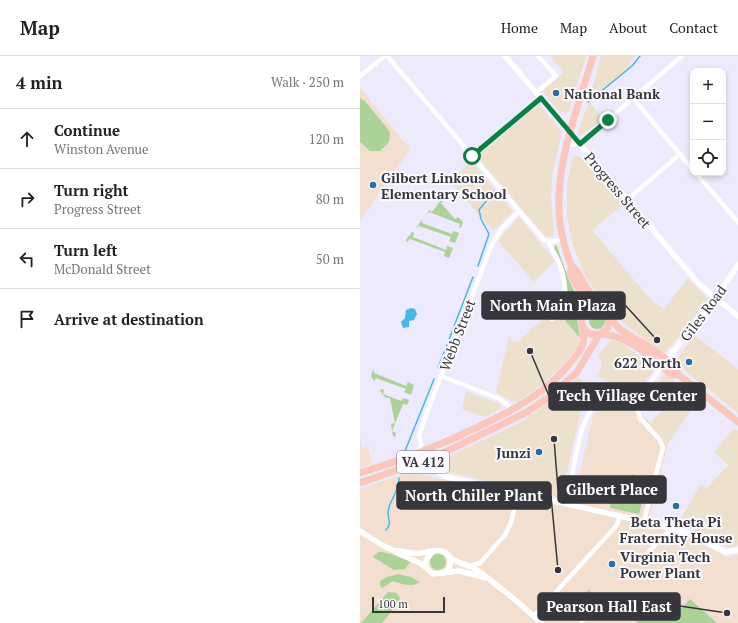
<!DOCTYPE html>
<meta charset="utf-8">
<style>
:root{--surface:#fff;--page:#f2f2f2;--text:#222;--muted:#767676;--line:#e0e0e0}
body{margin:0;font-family:"PT Serif",serif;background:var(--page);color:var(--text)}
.controls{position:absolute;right:12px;top:12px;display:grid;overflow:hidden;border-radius:8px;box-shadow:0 2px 6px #0003}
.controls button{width:36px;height:36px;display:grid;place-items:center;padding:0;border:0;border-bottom:1px solid var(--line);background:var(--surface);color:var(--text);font:20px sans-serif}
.scale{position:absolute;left:12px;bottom:10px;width:73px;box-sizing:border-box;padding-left:4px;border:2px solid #37363d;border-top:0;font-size:11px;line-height:14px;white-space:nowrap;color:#37363d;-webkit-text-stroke:3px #faf9fd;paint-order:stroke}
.stop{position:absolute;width:12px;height:12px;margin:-9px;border:3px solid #0b8043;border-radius:50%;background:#fff}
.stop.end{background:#0b8043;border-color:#fff;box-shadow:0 1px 4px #0008}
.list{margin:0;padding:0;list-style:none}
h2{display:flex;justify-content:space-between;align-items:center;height:52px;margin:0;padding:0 16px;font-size:17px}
h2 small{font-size:13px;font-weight:400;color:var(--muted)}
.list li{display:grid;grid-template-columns:26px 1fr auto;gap:12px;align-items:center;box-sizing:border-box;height:60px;padding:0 16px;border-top:1px solid var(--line)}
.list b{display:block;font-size:15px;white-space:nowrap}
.list p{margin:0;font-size:13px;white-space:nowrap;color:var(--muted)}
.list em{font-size:13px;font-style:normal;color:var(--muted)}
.icon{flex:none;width:22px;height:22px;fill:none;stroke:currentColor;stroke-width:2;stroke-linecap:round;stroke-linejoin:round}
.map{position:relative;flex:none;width:378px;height:567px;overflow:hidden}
header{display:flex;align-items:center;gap:24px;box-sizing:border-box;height:56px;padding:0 20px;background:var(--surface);border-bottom:1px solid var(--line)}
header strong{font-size:19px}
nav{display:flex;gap:22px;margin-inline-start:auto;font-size:14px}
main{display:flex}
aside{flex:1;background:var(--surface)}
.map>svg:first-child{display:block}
.commercial{fill:#ede1cd}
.education{fill:#f2dfcf}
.green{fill:#abd297}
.water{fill:#48b6e8}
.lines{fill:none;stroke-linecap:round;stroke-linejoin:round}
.stream{stroke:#48b6e8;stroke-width:1.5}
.pedestrian{stroke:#fff;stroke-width:3.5}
.minor{stroke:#fff;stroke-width:4.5}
.tertiary{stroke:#fff;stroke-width:5.5}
.primary{stroke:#fbc6bc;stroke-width:7}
.route{stroke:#0b8043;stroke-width:5}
.poi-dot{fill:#2c6ea4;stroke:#faf9fd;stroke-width:1.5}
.labels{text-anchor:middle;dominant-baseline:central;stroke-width:4;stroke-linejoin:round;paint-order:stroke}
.shield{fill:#faf9fd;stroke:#727077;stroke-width:1}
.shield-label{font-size:13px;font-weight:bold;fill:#37363d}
.poi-label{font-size:14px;font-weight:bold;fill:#37363d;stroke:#faf9fd;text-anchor:start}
.street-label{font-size:14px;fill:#37363d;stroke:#faf9fd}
.leader{fill:none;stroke:#37363d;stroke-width:1.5}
.callout-dot{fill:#37363d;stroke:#faf9fd;stroke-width:1.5}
.callout{fill:#37363d;stroke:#37363d;stroke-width:1.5}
.callout-label{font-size:15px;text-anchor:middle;font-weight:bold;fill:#fff}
</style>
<header>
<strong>Map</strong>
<nav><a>Home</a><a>Map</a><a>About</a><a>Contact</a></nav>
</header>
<main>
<aside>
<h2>4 min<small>Walk · 250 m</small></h2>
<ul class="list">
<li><svg class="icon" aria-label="ahead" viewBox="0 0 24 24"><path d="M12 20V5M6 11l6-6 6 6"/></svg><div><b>Continue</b><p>Winston Avenue</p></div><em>120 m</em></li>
<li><svg class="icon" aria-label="right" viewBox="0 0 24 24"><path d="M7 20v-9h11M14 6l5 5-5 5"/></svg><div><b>Turn right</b><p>Progress Street</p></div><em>80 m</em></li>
<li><svg class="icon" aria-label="left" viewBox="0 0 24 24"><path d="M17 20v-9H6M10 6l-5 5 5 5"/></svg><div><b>Turn left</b><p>McDonald Street</p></div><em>50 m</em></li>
<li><svg class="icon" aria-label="arrive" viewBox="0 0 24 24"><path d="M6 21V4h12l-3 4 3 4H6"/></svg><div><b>Arrive at destination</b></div></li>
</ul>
</aside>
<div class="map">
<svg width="378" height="567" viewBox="0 0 378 567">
<rect width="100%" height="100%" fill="#eceafc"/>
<path class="commercial" d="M190 0H226L212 46 209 55 206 57 199 55 182 35 204 16Z
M241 0H275L269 6 272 11 229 46 244 63 220 80 218 75 229 46Z
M179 48 202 76 192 119 191 141 194 177V179L189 181 185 180 117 101Z
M213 100H217L230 107 264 148 232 174 291 244 304 253 328 222 348 243 305 297 302 298 259 263 236 237 225 220 212 186 207 160V127Z
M111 105 153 155 133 175 90 125Z
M159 161 195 205 174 226 138 185Z
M191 255 195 257 198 256 220 282 218 291 200 312 180 330 159 345 153 346 136 337 149 280 152 285 158 286Z
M334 279 378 313V357L315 307Z
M251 284 262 287 292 310 294 314 278 334 269 335 238 321 242 308 238 299Z
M306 319 338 345 308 387 290 367 306 350 289 337 303 320Z
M218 321 227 328 201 442 88 416 80 413 81 404 161 366 199 339Z
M106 335 140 348 141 352 125 361 102 353Z
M374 372 378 375V489L370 492 333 473 317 468 341 428 347 432 368 409 354 396Z"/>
<path class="education" d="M0 32 50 93 0 165Z
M255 346 264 348 278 347 280 356 308 387 288 469 330 482 363 499 369 501 378 499V567H0V433L49 416 212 451 233 360 237 354 246 347Z
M0 382 2 392 8 391 12 408 0 412Z"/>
<path class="green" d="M0 42 6 46 30 76 29 86 20 95H10L0 86Z
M79 140 84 145 81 147 95 163 98 161 103 166 101 172 99 171 100 168 69 156 66 159 69 154 72 156 81 144 78 141Z
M62 163V167L92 178 93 175 99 177 95 187 89 185 91 181 59 170 56 173Z
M52 176 54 177 53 181 86 194 87 190 93 192 89 202 84 200 85 196 50 183 47 186 46 184Z
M195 189 197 190 208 222 217 241V263L220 282 203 262C213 245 206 208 194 193Z
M229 265a8 8 0 1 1 16 0a8 8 0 1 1-16 0Z
M13 314H14V317L46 330 48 326 54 329 51 339 44 336 46 333 16 322 14 325 11 320Z
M21 333 24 334 23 338 41 345 43 342 49 344 47 349 43 348 32 375 36 377 35 381 33 380 31 368 35 367 30 342H26L20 335Z
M272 418 274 419V422L286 425V432L279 458 250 452 254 429 269 432Z
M18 496H23L52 504 45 513 34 514 13 501Z
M70 506a8 8 0 1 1 16 0a8 8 0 1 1-16 0Z
M38 518 51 521 60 526C51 532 43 528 33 525L22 532 20 529V525L27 521Z
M230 533 229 547H225V549L229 554 224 559 214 549Z
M28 536 36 537 39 540 40 545 22 567H1Z
M288 539 304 553 319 555 330 543 357 567H278L269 559Z"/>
<path class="water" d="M51 252 55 253 57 258 54 264 49 265V271L43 272 41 266 45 262 46 254Z"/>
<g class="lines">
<path class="stream" d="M228 46 272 10 280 0
M118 210 129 178 121 163 119 154 134 135
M78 312 113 221
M45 395 74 323
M26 474C32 467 28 464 28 456 29 445 39 436 39 422"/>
<path class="pedestrian" d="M221 567 236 551"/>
<path class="minor" d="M27 0 184 184 191 186 203 183
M0 20 25 0
M176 37 196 20 178 0
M273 42 333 114
M208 89 220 88 322 0
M109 103 181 42
M336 117 378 166
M267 144 320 98
M189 186C190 193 195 197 197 203 204 215 208 245 203 258L192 263
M81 320 140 343 149 350 151 355
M274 342 280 362 299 383 303 391 284 465
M58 397 61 388 59 379 69 351 132 188 141 174 159 155
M208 448C213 422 217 358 241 344 249 340 256 342 265 343 282 344 293 322 302 310
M281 504 311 472
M108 511 120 507 145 479 151 467 158 437
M174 560 257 469 260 459"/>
<path class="tertiary" d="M145 0 339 228 378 260
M306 305 355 243 378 209
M58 408C71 406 76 417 87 421L304 470 331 478 365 496 378 494
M0 475 22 489 35 495 39 498 60 507 73 518 99 515 126 522
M35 495C42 494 47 497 54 497 63 499 73 492 82 495 93 498 92 511 85 517
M89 501C99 508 111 509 120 516 141 532 161 548 181 567
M66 512V504L73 495"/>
<path class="primary" d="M233 0C216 59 187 125 204 187 206 194 208 204 212 210 214 213 216 213 218 217 225 230 231 241 241 252
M212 211 210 217 222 239V260
M249 260 248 272 240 278H230C217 271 220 250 237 251 249 252 252 268 261 274 277 285 313 302 319 319
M241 278C270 280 291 301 312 319H319L378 366
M0 417C43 404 84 388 124 368 157 352 187 336 210 307 215 301 221 295 223 287 225 281 223 275 222 269
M0 427 77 400 167 356 192 339 217 316 239 279"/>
</g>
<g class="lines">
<path class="route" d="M112 100 181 42 220 88 248 64"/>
</g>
<g class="poi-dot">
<circle cx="196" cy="37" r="4"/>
<circle cx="13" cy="129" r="4"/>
<circle cx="329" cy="306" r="4"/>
<circle cx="179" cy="396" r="4"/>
<circle cx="316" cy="450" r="4"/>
<circle cx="252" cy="508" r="4"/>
</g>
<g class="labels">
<rect class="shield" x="37" y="395" width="52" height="22" rx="3"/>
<g class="shield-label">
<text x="63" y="406">VA 412</text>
</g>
<g class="poi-label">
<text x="204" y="37">National Bank</text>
<text x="21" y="121">Gilbert Linkous<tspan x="21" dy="16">Elementary School</tspan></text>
<text x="321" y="306" text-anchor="end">622 North</text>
<text x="171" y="396" text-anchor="end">Junzi</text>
<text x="316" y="465" text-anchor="middle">Beta Theta Pi<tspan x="316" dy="16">Fraternity House</tspan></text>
<text x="260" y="500">Virginia Tech<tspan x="260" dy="16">Power Plant</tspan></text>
</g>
<g class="street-label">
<text transform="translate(258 134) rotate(50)">Progress Street</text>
<text transform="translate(343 257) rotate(-53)">Giles Road</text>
<text transform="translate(97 279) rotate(-69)">Webb Street</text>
</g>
</g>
<path class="leader" d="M297 284L265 249M170 295L189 340M194 383L198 434M198 514L191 440M367 557L320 550"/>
<g class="callout-dot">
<circle cx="297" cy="284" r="4"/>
<circle cx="170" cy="295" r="4"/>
<circle cx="194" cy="383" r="4"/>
<circle cx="198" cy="514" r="4"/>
<circle cx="367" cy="557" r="4"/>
</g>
<g class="callout">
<rect x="122" y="236" width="143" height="27" rx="4"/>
<rect x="189" y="327" width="156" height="27" rx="4"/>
<rect x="198" y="420" width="108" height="27" rx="4"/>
<rect x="37" y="426" width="154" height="27" rx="4"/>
<rect x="178" y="537" width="142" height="27" rx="4"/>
</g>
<g class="callout-label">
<text x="193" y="255">North Main Plaza</text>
<text x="267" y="345">Tech Village Center</text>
<text x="252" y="439">Gilbert Place</text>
<text x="114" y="445">North Chiller Plant</text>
<text x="249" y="556">Pearson Hall East</text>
</g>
</svg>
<div class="controls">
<button>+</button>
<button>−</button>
<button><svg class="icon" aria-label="locate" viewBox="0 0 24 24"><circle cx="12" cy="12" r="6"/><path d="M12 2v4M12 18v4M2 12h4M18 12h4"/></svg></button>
</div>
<div class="scale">100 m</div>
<div class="stop" style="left:112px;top:100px"></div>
<div class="stop end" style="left:248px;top:64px"></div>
</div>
</main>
